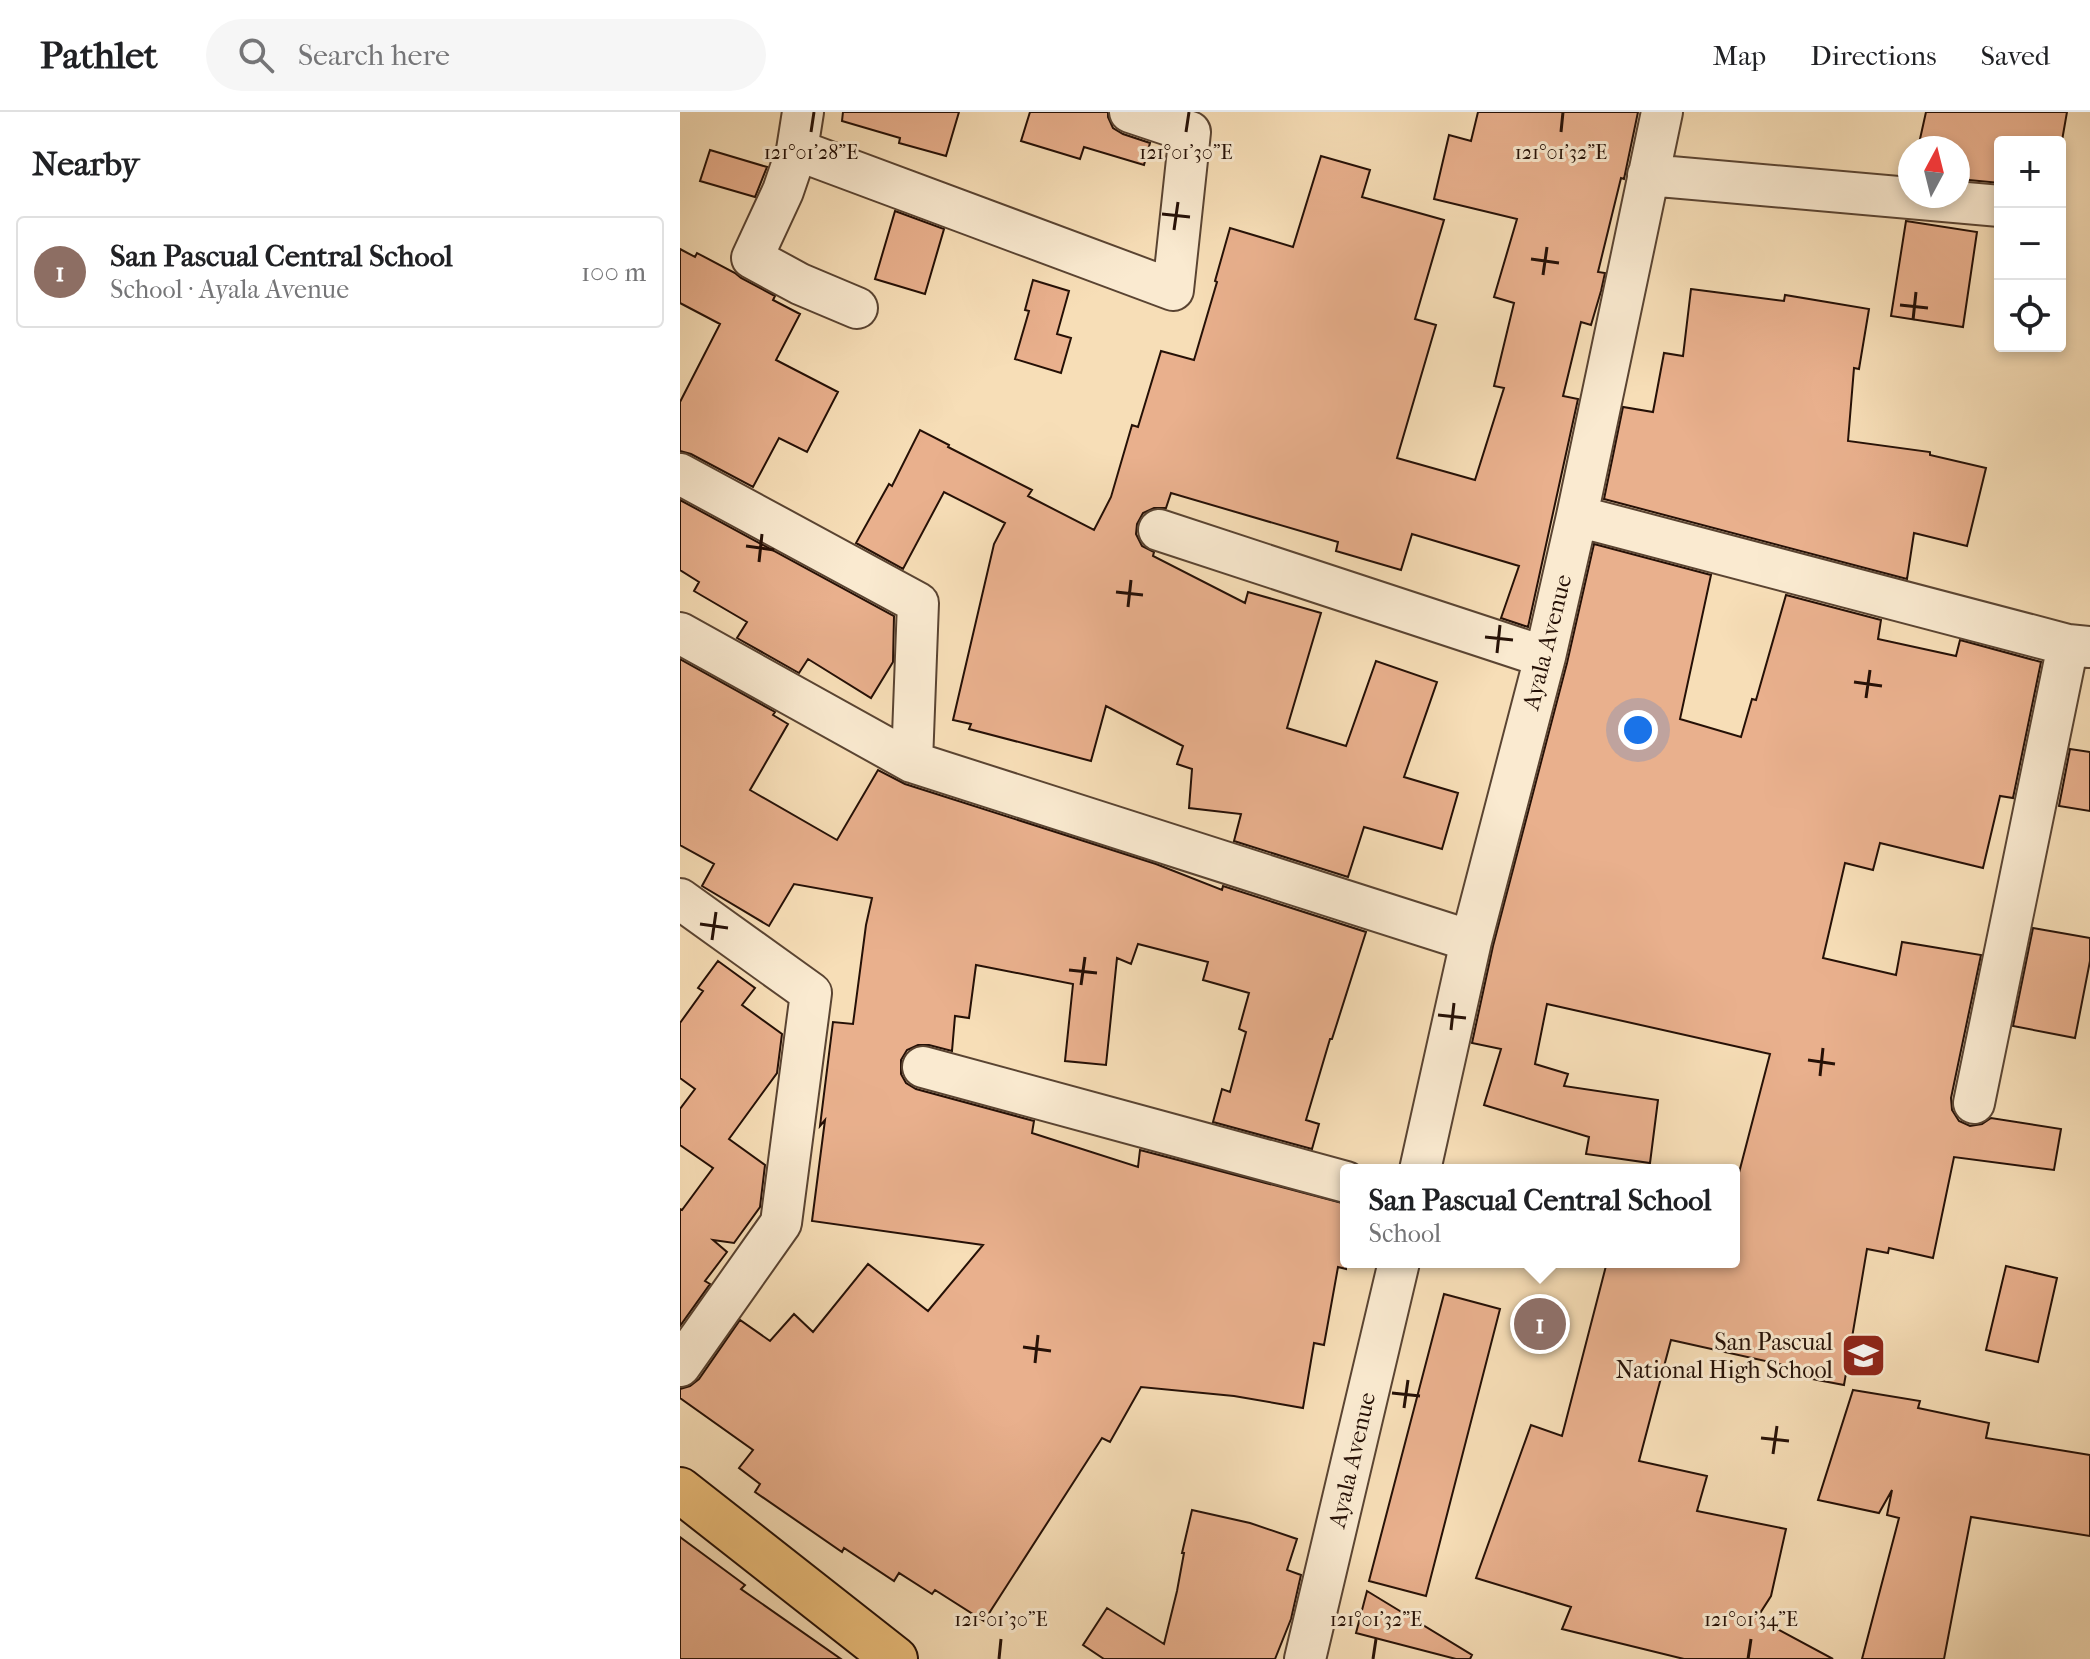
<!DOCTYPE html>
<meta charset="utf-8">
<style>
:root{--surface:#fff;--page:#f6f6f6;--text:#202124;--muted:#757577;--line:#e0e0e0;--accent:#8f2418}
body{margin:0;font-family:"IM FELL French Canon",serif;background:var(--page);color:var(--text)}
.controls{position:absolute;right:24px;top:24px;display:grid;overflow:hidden;border-radius:8px;box-shadow:0 4px 12px #0003}
.controls button{width:72px;height:72px;display:grid;place-items:center;padding:0;border:0;border-bottom:2px solid var(--line);background:var(--surface);color:var(--text);font:40px sans-serif}
.compass{position:absolute;left:1218px;top:24px;width:72px;height:72px;border-radius:50%;background:var(--surface);box-shadow:0 4px 12px #0003;rotate:7deg}
.you{position:absolute;left:958px;top:618px;width:28px;height:28px;margin:-20px;border:6px solid #fff;border-radius:50%;background:#1a73e8;box-shadow:0 0 0 12px #1a73e833}
.badge{display:grid;place-items:center;width:52px;height:52px;border-radius:50%;background:var(--accent);color:#fff;font-size:26px;font-weight:700}
.pin{position:absolute;translate:-50% -50%;border:4px solid #fff;box-shadow:0 2px 8px #0006}
.popup{position:absolute;left:660px;top:1052px;width:400px;height:104px;box-sizing:border-box;display:grid;place-content:center;border-radius:8px;background:var(--surface);filter:drop-shadow(0 2px 6px #0005);font-size:26px;white-space:nowrap;color:var(--muted)}
.popup b{font-size:30px;color:var(--text)}
.popup::after{content:'';position:absolute;left:50%;top:100%;margin-left:-16px;border:16px solid transparent;border-top-color:var(--surface)}
.list{margin:0;padding:0;list-style:none}
h2{display:flex;justify-content:space-between;align-items:center;height:104px;margin:0;padding:0 32px;font-size:34px}
h2 small{font-size:26px;font-weight:400;color:var(--muted)}
.list li{display:grid;grid-template-columns:52px 1fr auto;gap:24px;align-items:center;box-sizing:border-box;height:112px;margin:0 16px 16px;padding:0 16px;border:2px solid var(--line);border-radius:8px}
.list b{display:block;font-size:30px;white-space:nowrap}
.list p{margin:0;font-size:26px;white-space:nowrap;color:var(--muted)}
.list em{font-size:26px;font-style:normal;color:var(--muted)}
.icon{flex:none;width:44px;height:44px;fill:none;stroke:currentColor;stroke-width:2;stroke-linecap:round;stroke-linejoin:round}
.map{position:relative;flex:none;width:1410px;height:1547px;overflow:hidden}
header{display:flex;align-items:center;gap:48px;box-sizing:border-box;height:112px;padding:0 40px;background:var(--surface);border-bottom:2px solid var(--line)}
header strong{font-size:38px}
nav{display:flex;gap:44px;margin-inline-start:auto;font-size:28px}
.search{width:560px;height:72px;background:var(--page);display:flex;align-items:center;gap:20px;box-sizing:border-box;padding:0 28px;border-radius:44px;color:var(--muted);font-size:30px}
main{display:flex}
aside{flex:1;background:var(--surface)}
.map>svg:first-child{display:block}
.building{fill:#e9b08d;stroke:#251006;stroke-width:2}
.lines{fill:none;stroke-linecap:round;stroke-linejoin:round}
.street-casing{stroke:#5a4432;stroke-width:44}
.primary-casing{stroke:#251006;stroke-width:48}
.street{stroke:#faead0;stroke-width:40}
.primary{stroke:#ecbf7c;stroke-width:44}
.ticks{fill:none;stroke:#251006;stroke-width:3}
.labels{text-anchor:middle;dominant-baseline:central;stroke-width:6;stroke-linejoin:round;paint-order:stroke}
.street-label{font-size:24px;fill:#251006;stroke:#faead0}
.poi-label{font-size:24px;fill:#251006;stroke:#faead0;text-anchor:end}
.ticks-label{font-size:20px;text-anchor:middle;fill:#251006;stroke:#faead0;stroke-width:6;stroke-linejoin:round;paint-order:stroke}
</style>
<header>
<strong>Pathlet</strong>
<div class="search"><svg class="icon" aria-label="search" viewBox="0 0 24 24"><circle cx="10" cy="10" r="6"/><path d="M15 15l6 6"/></svg>Search here</div>
<nav><a>Map</a><a>Directions</a><a>Saved</a></nav>
</header>
<main>
<aside>
<h2>Nearby<small></small></h2>
<ul class="list">
<li><span class="badge" style="background:#8d6e63">1</span><div><b>San Pascual Central School</b><p>School · Ayala Avenue</p></div><em>100 m</em></li>
</ul>
</aside>
<div class="map">
<svg width="1410" height="1547" viewBox="0 0 1410 1547">
<rect width="100%" height="100%" fill="#f7deb7"/>
<filter id="stains"><feTurbulence type="fractalNoise" baseFrequency=".0025" numOctaves="4"/><feColorMatrix values="0 0 0 0 .2 0 0 0 0 .09 0 0 0 0 .02 0 0 0 .5 -.17"/></filter>
<radialGradient id="worn" r=".72"><stop offset=".6" stop-color="#630" stop-opacity="0"/><stop offset="1" stop-color="#630" stop-opacity=".3"/></radialGradient>
<path class="building" d="M163 0H279L266 44 219 31 220 26 162 9Z
M350 0H428V5L433 16 443 22 470 31 464 53 404 35 400 47 341 29Z
M798 0H958L944 67 941 66 918 160 925 161 921 179 911 213 901 210 883 284 898 287 848 515 821 506 839 454 732 422 721 458 656 439 658 430 491 381 486 396H474L463 401 457 412 456 422 462 434 474 440 473 444 565 491 568 480 641 501 607 616 666 634 696 549 757 570 724 665 778 681 762 737 684 715 668 765 554 729 561 702 509 696 512 657 497 652 503 634 426 594 411 649 289 617 291 612 273 608 314 432 325 411 264 380 223 457 176 431 209 372 212 374 240 318 269 333 268 335 352 378 348 384 414 418 431 385 452 313 458 315 481 239 514 248 537 170 535 169 550 116 613 135 641 44 690 58 682 85 764 108 735 207 756 213 717 346 795 368 824 276 814 274 834 191 814 185 837 107 754 87 769 23 791 29Z
M1246 0H1387L1380 40V30H1320V71L1278 67V36H1238Z
M30 38 87 55 75 85 20 69Z
M215 99 264 117 245 182 195 167Z
M1226 109 1297 120 1283 215 1211 204Z
M0 137 15 145 17 141 55 161 61 166 95 184 93 188 120 202 96 248 158 280 127 340 99 326 73 375 11 342 0 339V290L40 212 0 191Z
M353 168 389 179 377 222 391 226 381 261 335 247 349 199 345 198Z
M1011 177 1104 189 1105 183 1189 197 1179 257 1174 256 1168 329 1250 340V343L1306 356 1287 434 1234 421 1227 467 924 387 943 295 973 300 984 241 1003 244Z
M0 388 214 504 213 550 191 586 128 547 119 561 57 526 67 510 14 479 19 470 0 458Z
M914 432 1031 463 1000 607 1061 625 1072 587 1076 588 1106 483 1201 508 1198 527 1276 544 1280 528 1361 550 1333 686 1320 684 1303 756 1200 731 1193 758 1165 751 1143 846 1216 863 1222 830 1301 843 1271 986 1272 998 1279 1009 1290 1014 1302 1012 1311 1006 1381 1017 1374 1058 1274 1045 1253 1146 1209 1136 1208 1141 1187 1137 1164 1273 1111 1263 1112 1255 991 1228 959 1349 1027 1364 1017 1399 1106 1417 1091 1484 1077 1506 1153 1547H1004L882 1517 891 1495 796 1466 851 1313 882 1324 927 1150H1054V1080L1090 942 867 892 855 952 888 962 884 974 978 988 970 1051 906 1042 909 1025 804 993 821 937 792 931 813 834 887 551Z
M0 547 95 600 93 603 108 612 70 678 157 728 198 658 225 672 476 752 542 778 543 774 686 820 652 927H650L626 1008 639 1012 632 1037 533 1010 542 977 550 980 566 920 559 917 569 881 523 868 528 850 458 832 451 852 437 846 426 953 385 949 393 872 296 853 289 906 275 904 272 939 249 933H238L227 938 221 948V962L226 971 236 977 354 1009 352 1021 458 1055 460 1038 666 1092V1157L658 1155 644 1233 634 1231 623 1296 554 1284 461 1275 430 1330 422 1326 304 1509 255 1478 252 1482 219 1461 214 1469 164 1436 162 1440 75 1380 80 1372 59 1356 73 1338 0 1286V1277L10 1274 19 1267 60 1208 90 1229 114 1202 133 1220 188 1152 248 1199 303 1133 132 1109 145 1008 140 1014 153 910 173 912 186 813 192 786 114 772 89 814 22 774 34 752 0 733Z
M1390 637 1410 640V699L1379 694Z
M1353 816 1410 826V849L1395 926 1333 914Z
M38 849 75 876 62 893 102 922 97 961 49 1027 85 1053 80 1095 54 1131 33 1128 47 1140 25 1169 30 1172 0 1214V1097L2 1098 33 1056 0 1033V997L15 977 0 966V911L23 879 18 876Z
M1326 1154 1377 1166 1358 1250 1306 1238Z
M764 1182 820 1197 746 1484 689 1469Z
M1173 1278 1240 1289 1238 1296 1309 1311 1306 1326 1410 1343V1424L1291 1405 1264 1547H1182L1219 1406 1207 1403 1212 1378 1199 1401 1138 1388Z
M512 1398 570 1411 617 1427 607 1458 621 1463 611 1507 595 1547H424L403 1533 427 1496 484 1532 497 1479 504 1441H502Z
M0 1425 65 1473 61 1477 161 1547H0Z
M687 1479 792 1543 790 1547H776L676 1521Z"/>
<g class="lines">
<defs>
<path id="street" d="M123 0 117 38 103 79 72 146 120 172 177 196
M117 38 493 178 510 20 450 0
M968 63 1320 94
M0 362 238 491 232 650
M897 404 1388 533 1410 535
M479 418 865 545
M0 521 232 650 791 829
M0 787 131 881 101 1111 0 1254
M243 955 666 1070
M1294 991 1388 533
M740 1058 791 829 865 545 897 404 982 0
M625 1547 719 1150"/>
<path id="primary" d="M0 1378 215 1547"/>
</defs>
<use href="#street" class="street-casing"/>
<use href="#primary" class="primary-casing"/>
<use href="#street" class="street"/>
<use href="#primary" class="primary"/>
</g>
<path class="ticks" d="M131 20 134 0M506 20 509 0M881 20 883 0M482 102 510 105M494 118 498 90M851 147 879 151M863 163 867 135M1220 193 1248 196M1233 208 1236 180M66 434 94 438M79 450 82 422M436 480 463 483M448 495 451 468M805 525 833 528M817 541 820 513M1174 570 1202 574M1186 586 1190 558M20 812 48 816M32 828 36 800M389 858 417 861M401 873 405 845M758 903 786 906M771 918 774 891M1128 948 1155 952M1140 964 1143 936M343 1235 371 1239M355 1251 358 1223M712 1281 740 1284M724 1296 728 1268M1081 1326 1109 1329M1093 1342 1097 1314M319 1547 321 1527M693 1547 696 1527M1068 1547 1071 1527"/>
<defs>
<symbol id="school-square" viewBox="-11 -11 22 22"><rect x="-9" y="-9" width="18" height="18" rx="4" fill="#8f2418" stroke="#faead0"/><path d="M0-5L7-2L0 1L-7-2ZM-4 1L0 2.5L4 1V4Q0 6-4 4Z" fill="#fff"/></symbol>
</defs>
<g fill-rule="evenodd">
<use href="#school-square" x="1158" y="1218" width="51" height="51"/>
</g>
<g class="labels">
<g class="street-label">
<text transform="translate(867 530) rotate(-76)">Ayala Avenue</text>
<text transform="translate(672 1348) rotate(-77)">Ayala Avenue</text>
</g>
<g class="poi-label">
<text x="1153" y="1230">San Pascual<tspan x="1153" dy="28">National High School</tspan></text>
</g>
</g>
<g class="ticks-label">
<text x="131" y="47">121°01'28"E</text>
<text x="506" y="47">121°01'30"E</text>
<text x="881" y="47">121°01'32"E</text>
<text x="321" y="1514">121°01'30"E</text>
<text x="696" y="1514">121°01'32"E</text>
<text x="1071" y="1514">121°01'34"E</text>
</g>
<rect width="100%" height="100%" filter="url(#stains)"/>
<rect width="100%" height="100%" fill="url(#worn)"/>
</svg>
<div class="controls">
<button>+</button>
<button>−</button>
<button><svg class="icon" aria-label="locate" viewBox="0 0 24 24"><circle cx="12" cy="12" r="6"/><path d="M12 2v4M12 18v4M2 12h4M18 12h4"/></svg></button>
</div>
<svg class="compass" viewBox="-18 -18 36 36"><path d="M0-13l5 13h-10z" fill="#e53935"/><path d="M0 13l5-13h-10z" fill="#757577"/></svg>
<div class="you"></div>
<div class="pin badge" style="left:860px;top:1212px;background:#8d6e63">1</div>
<div class="popup"><b>San Pascual Central School</b>School</div>
</div>
</main>
